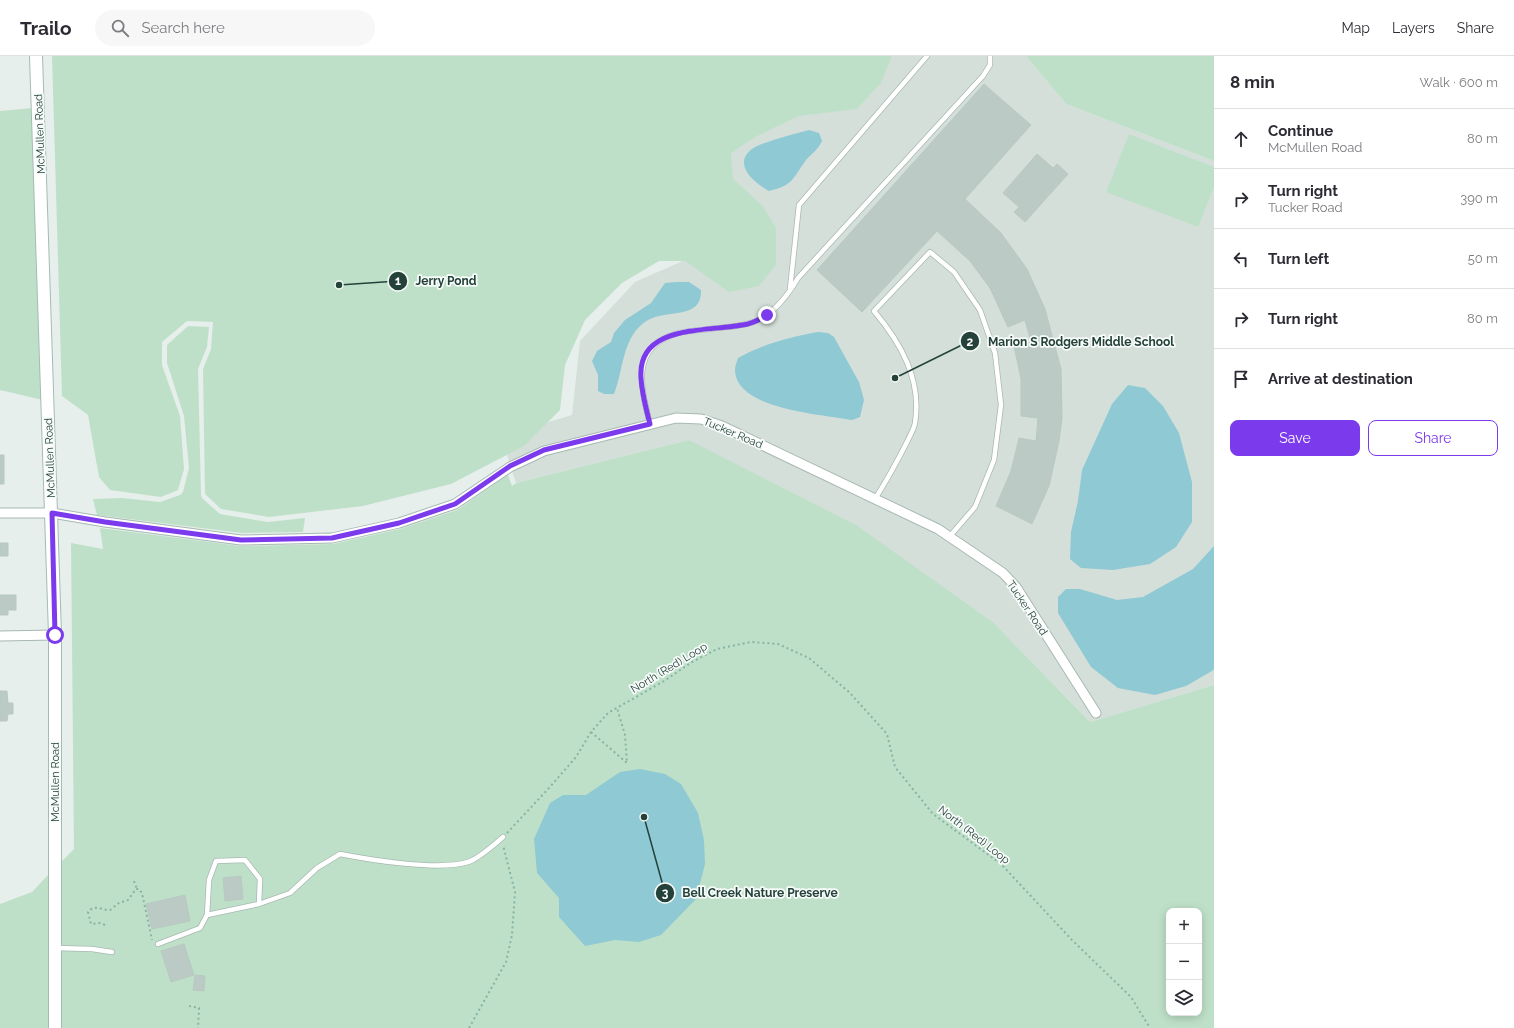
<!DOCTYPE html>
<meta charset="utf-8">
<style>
:root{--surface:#fff;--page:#f7f7f7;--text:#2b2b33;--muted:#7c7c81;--line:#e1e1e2;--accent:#7c3aed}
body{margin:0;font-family:Raleway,sans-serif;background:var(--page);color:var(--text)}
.controls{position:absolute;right:12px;bottom:12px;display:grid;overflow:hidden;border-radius:8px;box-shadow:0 2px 10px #0003}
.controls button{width:36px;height:36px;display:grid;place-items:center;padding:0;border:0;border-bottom:1px solid var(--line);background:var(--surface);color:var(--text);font:20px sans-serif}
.stop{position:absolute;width:12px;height:12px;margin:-9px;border:3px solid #7c3aed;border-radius:50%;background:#fff}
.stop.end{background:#7c3aed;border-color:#fff;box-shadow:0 1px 4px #0008}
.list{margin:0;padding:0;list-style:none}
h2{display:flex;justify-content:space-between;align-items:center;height:52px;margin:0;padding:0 16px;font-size:17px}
h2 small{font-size:13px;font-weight:400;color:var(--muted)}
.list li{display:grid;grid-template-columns:26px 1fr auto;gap:12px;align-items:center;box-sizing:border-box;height:60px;padding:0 16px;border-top:1px solid var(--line)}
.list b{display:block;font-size:15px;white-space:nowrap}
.list p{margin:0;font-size:13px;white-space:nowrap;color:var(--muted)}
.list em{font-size:13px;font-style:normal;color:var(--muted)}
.actions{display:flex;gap:8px;padding:12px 16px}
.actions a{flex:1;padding:9px 0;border:1px solid var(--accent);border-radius:8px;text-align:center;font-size:14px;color:var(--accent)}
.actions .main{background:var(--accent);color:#fff}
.icon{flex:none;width:22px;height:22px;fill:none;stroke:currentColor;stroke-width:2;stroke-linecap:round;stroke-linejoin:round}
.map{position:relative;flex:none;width:1214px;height:972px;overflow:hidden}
header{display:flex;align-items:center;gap:24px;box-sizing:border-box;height:56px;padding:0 20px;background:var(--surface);border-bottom:1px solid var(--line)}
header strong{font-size:19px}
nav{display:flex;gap:22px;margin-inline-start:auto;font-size:14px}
.search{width:280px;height:36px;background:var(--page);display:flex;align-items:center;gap:10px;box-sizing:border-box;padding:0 14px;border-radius:22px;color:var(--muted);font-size:15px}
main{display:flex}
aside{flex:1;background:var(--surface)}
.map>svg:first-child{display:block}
.built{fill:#d4dfda}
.green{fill:#bfe0c8;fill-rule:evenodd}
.water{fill:#8ec9d4}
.building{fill:#bbcac4;stroke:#b8c9c2}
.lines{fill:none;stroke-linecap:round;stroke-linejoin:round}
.lane-casing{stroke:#a8b8b2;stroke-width:6}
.street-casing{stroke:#a8b8b2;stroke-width:11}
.secondary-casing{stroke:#a4bbb3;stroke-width:14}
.path{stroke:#86b3a5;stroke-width:2;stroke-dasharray:2 3;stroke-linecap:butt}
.lane{stroke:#fff;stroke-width:4.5}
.street{stroke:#fff;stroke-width:9}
.secondary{stroke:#fff;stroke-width:12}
.route{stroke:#7c3aed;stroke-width:5}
.labels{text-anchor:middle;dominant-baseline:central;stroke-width:3.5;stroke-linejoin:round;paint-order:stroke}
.street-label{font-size:11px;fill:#24423a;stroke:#f7fbf9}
.leader{fill:none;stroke:#24423a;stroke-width:1.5}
.callout-dot{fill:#24423a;stroke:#f7fbf9;stroke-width:1.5}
.mark-label{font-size:12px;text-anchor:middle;font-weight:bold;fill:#fff}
.callout-label{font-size:12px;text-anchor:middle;font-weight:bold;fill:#24423a;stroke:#f7fbf9;stroke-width:3.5;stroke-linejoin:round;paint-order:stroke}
</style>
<header>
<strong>Trailo</strong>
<div class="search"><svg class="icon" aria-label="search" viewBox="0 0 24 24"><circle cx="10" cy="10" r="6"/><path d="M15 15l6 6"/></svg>Search here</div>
<nav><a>Map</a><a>Layers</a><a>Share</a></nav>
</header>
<main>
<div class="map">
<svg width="1214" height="972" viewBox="0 0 1214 972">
<rect width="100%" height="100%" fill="#e6efeb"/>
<path class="built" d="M881 0H1026L1066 48 1214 105V629L1090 666 994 567 689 384 516 427 501 380 572 359 580 285 635 226 685 204 737 84Z"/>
<path class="green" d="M52 0H892L881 27 857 53 799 60 757 80 731 97 733 123 763 150 776 172V209L759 230 729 236 685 205H659L622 227 585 264 565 309 560 354 524 390 451 428 363 450 269 461 221 453 205 438 203 313 211 293 213 266 187 265 162 286V309L180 360 184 413 178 434 161 441 110 434 99 421 88 359 62 340Z
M1026 0H1214V105L1066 48Z
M33 52 43 344 0 334V55Z
M1129 78 1214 111V131L1198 171 1106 136Z
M188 270 209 271 207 291 198 313 201 439 202 442 220 458 268 466 305 462 303 476 242 477 97 459 93 443 122 442 160 446 180 439 183 436 189 412 184 360 167 307V289Z
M689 384 856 469 994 567 1090 666 1214 629V972H61L60 807 74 793 71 487 103 493 100 472 241 490 333 488 400 473 457 454 508 419 512 430 516 427ZM1169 855H1199V957H1169Z
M49 818 50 972H0V848L32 836Z"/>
<path class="water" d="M809 74 819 77 822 85C817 95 812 97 806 104 792 123 794 129 769 135 754 127 732 108 752 93 759 87 798 77 809 74Z
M676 226H689L701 234C702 264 668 253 648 264 622 279 624 313 614 338H604L598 335V319L592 305 597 295 611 286 614 277 625 264 651 247 665 227Z
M818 276 828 277 834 281 859 326 864 344 860 361 852 364C823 358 736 354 735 314 735 310 737 305 738 302 762 288 791 281 818 276Z
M1128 329 1145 332 1163 350 1179 377 1192 426V466L1176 491 1150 508 1113 514 1081 512 1070 503 1071 476 1078 445 1082 414 1112 348Z
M1214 490V613L1212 615 1186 630 1155 639 1118 632 1091 611 1058 557V541L1066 533H1080L1117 544 1143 541 1193 513Z
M640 713 665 718 681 728 698 757 704 784 705 808 696 843 661 879 639 886 615 884 585 890 559 861V842L537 817 534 783 550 747 563 739H586L620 716Z"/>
<path class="building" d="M984 28 1031 69 965 143 1001 177 1027 213 1045 253 1061 313 1062 362 1059 385 1049 430 1032 468 996 450 1011 415 1019 382 1036 385 1038 362 1021 360V323L1014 290 1031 286 1025 264 1008 271 990 232 970 205 937 175 862 256 817 214Z
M1037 98 1053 112 1057 108 1068 118 1025 166 1014 156 1019 151 1003 137Z
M0 399H4V428H0Z
M0 487H8V500H0Z
M0 539H16V554H8V559H0Z
M0 635H7L8 647H13V658H8L7 665H0Z
M241 820 243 843 225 845 223 822Z
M185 839 190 865 152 873 146 848Z
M184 888 194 919 171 926 161 895Z
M195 919 205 920 204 935 193 934Z"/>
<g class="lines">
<defs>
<path id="lane" d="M790 233 799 149 927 0
M650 368C641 332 630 292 675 278 688 274 704 274 717 272 730 271 744 270 756 265 775 257 788 239 798 222L983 20 990 9V0
M875 443C887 424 898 404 908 384 910 379 914 373 915 367 922 324 901 287 874 255L930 196 954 216 980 254 995 297 1001 349 994 404 975 451 950 480
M259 848 290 837 317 812 340 798C371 804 438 815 468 806 478 803 495 788 503 781
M158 888 200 872 207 859 259 848 260 823 245 804 216 805 209 824 207 859
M55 892 92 893 112 896"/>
<path id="street" d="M0 457H52L105 466 241 484 332 482 399 467 455 448 510 411 544 395 676 362 701 363 722 370 938 473 1003 517 1016 531 1096 657
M0 580 55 579"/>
<path id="secondary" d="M36 0 55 579V972"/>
</defs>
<use href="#lane" class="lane-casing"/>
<use href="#street" class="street-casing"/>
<use href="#secondary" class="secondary-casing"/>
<path class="path" d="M591 676 627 707 625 679 617 652
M507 777 549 732 576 701 591 676 608 657 664 625 692 606 717 593 751 586 778 588 809 602 849 636 887 678 895 711 933 758 1001 808 1072 884 1131 941 1150 972
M134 825 137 833
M105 869 100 867 91 868 88 856C95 848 101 854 110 854L119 847 128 844 136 833H139L142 837 152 884
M189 950 199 952 198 972
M469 972 506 906 512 879 515 836 503 789"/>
<use href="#lane" class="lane"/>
<use href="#street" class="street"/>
<use href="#secondary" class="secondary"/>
</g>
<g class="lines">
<path class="route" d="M55 579 52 457 105 466 241 484 332 482 399 467 455 448 510 410 544 394 650 368C646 353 642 337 641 322 637 268 707 276 742 269 751 268 759 264 767 259"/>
</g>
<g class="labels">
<g class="street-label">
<text transform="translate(40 78) rotate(-92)">McMullen Road</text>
<text transform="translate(733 377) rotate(23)">Tucker Road</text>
<text transform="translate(50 402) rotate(-92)">McMullen Road</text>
<text transform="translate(1027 552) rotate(56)">Tucker Road</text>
<text transform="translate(669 612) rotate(-31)">North (Red) Loop</text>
<text transform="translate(55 726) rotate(-90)">McMullen Road</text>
<text transform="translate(974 779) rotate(38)">North (Red) Loop</text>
</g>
</g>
<path class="leader" d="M339 229L398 225M895 322L970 285M644 761L665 837"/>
<g class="callout-dot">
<circle cx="339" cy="229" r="4"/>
<circle cx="895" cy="322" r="4"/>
<circle cx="644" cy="761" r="4"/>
<circle cx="398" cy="225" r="10"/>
<circle cx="970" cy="285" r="10"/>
<circle cx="665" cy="837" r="10"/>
</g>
<g class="mark-label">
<text x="398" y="229">1</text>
<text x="970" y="290">2</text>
<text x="665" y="841">3</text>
</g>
<g class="callout-label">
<text x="446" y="229">Jerry Pond</text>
<text x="1081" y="290">Marion S Rodgers Middle School</text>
<text x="760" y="841">Bell Creek Nature Preserve</text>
</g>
</svg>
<div class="controls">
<button>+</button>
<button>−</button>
<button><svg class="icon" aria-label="layers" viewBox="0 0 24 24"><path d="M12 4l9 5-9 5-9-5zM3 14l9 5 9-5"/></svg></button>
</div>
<div class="stop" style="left:55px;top:579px"></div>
<div class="stop end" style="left:767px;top:259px"></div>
</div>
<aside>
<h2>8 min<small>Walk · 600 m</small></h2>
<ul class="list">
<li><svg class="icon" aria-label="ahead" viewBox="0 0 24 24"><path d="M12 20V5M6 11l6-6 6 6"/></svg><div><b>Continue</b><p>McMullen Road</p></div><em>80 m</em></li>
<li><svg class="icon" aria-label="right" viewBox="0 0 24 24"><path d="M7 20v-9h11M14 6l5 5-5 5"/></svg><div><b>Turn right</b><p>Tucker Road</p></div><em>390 m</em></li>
<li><svg class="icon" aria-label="left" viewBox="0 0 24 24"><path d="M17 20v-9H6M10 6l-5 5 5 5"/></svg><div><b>Turn left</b></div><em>50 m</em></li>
<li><svg class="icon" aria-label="right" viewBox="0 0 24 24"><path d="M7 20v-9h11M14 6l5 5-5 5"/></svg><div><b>Turn right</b></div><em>80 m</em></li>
<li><svg class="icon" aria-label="arrive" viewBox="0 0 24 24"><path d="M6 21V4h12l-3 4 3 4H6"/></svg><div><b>Arrive at destination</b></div></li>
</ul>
<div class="actions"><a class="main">Save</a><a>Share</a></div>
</aside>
</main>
